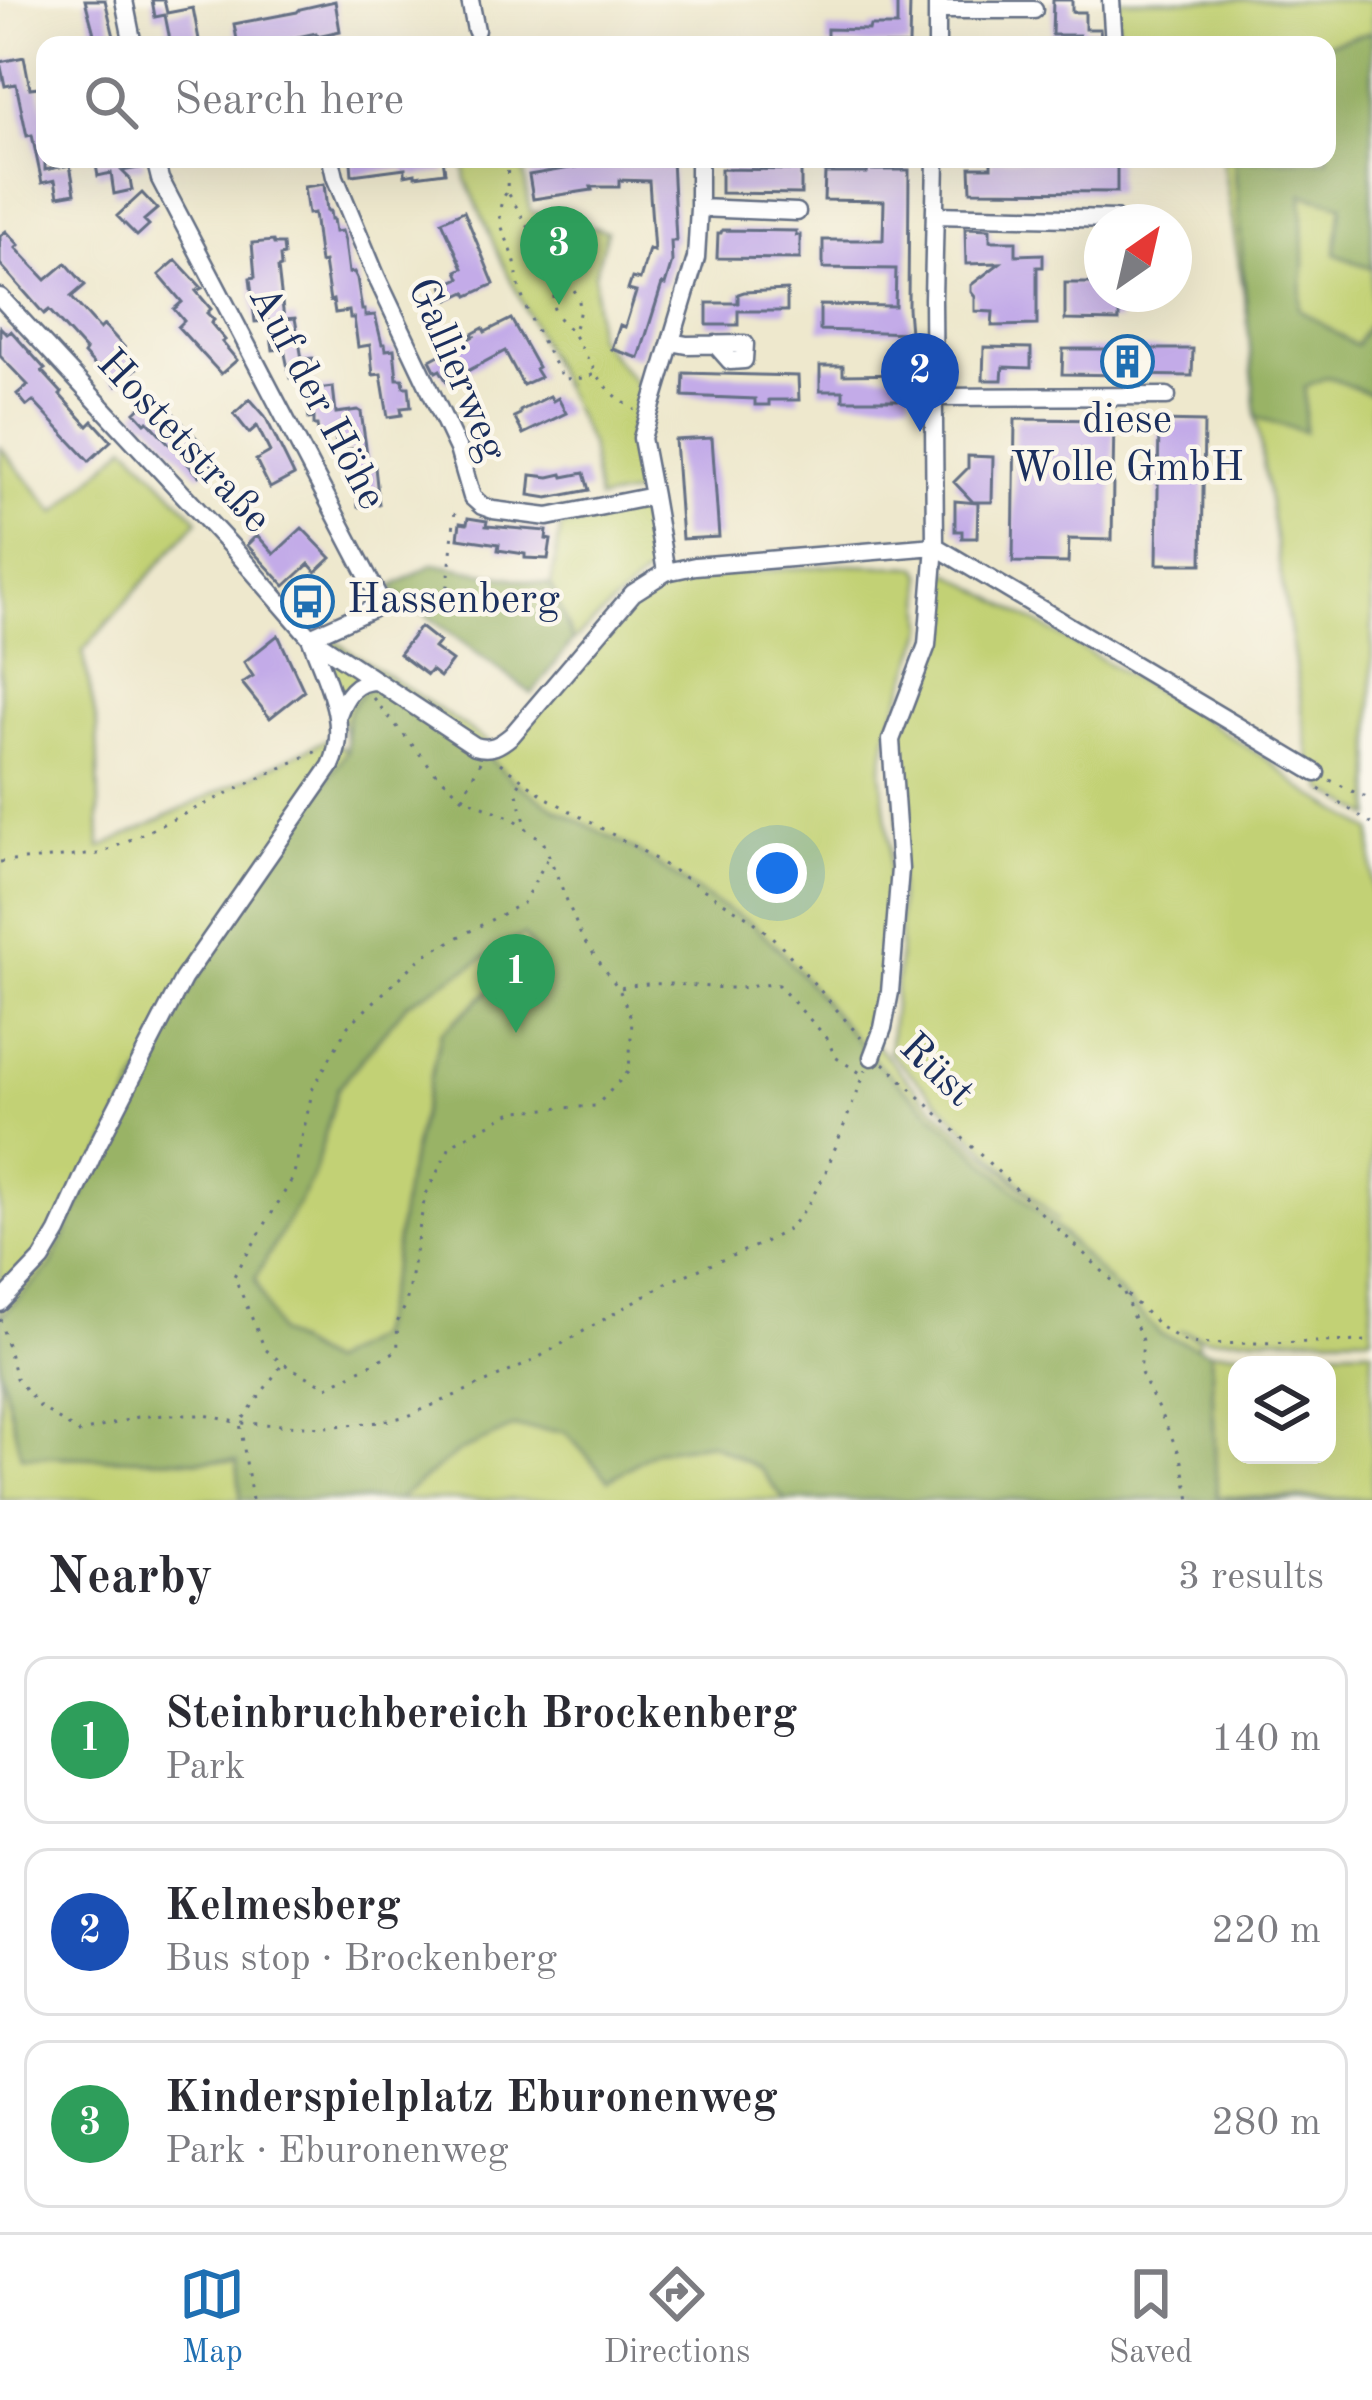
<!DOCTYPE html>
<meta charset="utf-8">
<style>
:root{--surface:#fff;--page:#f7f7f7;--text:#2b2b33;--muted:#7c7c81;--line:#e1e1e2;--accent:#1f6fb2}
body{margin:0;font-family:"Old Standard TT",serif;background:var(--page);color:var(--text)}
.controls{position:absolute;right:36px;bottom:36px;display:grid;overflow:hidden;border-radius:24px;box-shadow:0 12px 48px #0002}
.controls button{width:108px;height:108px;display:grid;place-items:center;padding:0;border:0;border-bottom:3px solid var(--line);background:var(--surface);color:var(--text);font:60px sans-serif}
.compass{position:absolute;left:1084px;top:204px;width:108px;height:108px;border-radius:50%;background:var(--surface);box-shadow:0 12px 48px #0002;rotate:34deg}
.you{position:absolute;left:777px;top:873px;width:42px;height:42px;margin:-30px;border:9px solid #fff;border-radius:50%;background:#1a73e8;box-shadow:0 0 0 18px #1a73e833}
.badge{display:grid;place-items:center;width:78px;height:78px;border-radius:50%;background:var(--accent);color:#fff;font-size:39px;font-weight:700}
.pin{position:absolute;translate:-50% -99px;filter:drop-shadow(0 3px 6px #0008)}
.pin::after{content:'';position:absolute;top:63px;width:42px;height:36px;background:inherit;clip-path:polygon(0 0,100% 0,50% 100%)}
.list{margin:0;padding:0;list-style:none}
h2{display:flex;justify-content:space-between;align-items:center;height:156px;margin:0;padding:0 48px;font-size:51px}
h2 small{font-size:39px;font-weight:400;color:var(--muted)}
.list li{display:grid;grid-template-columns:78px 1fr auto;gap:36px;align-items:center;box-sizing:border-box;height:168px;margin:0 24px 24px;padding:0 24px;border:3px solid var(--line);border-radius:24px}
.list b{display:block;font-size:45px;white-space:nowrap}
.list p{margin:0;font-size:39px;white-space:nowrap;color:var(--muted)}
.list em{font-size:39px;font-style:normal;color:var(--muted)}
.icon{flex:none;width:66px;height:66px;fill:none;stroke:currentColor;stroke-width:2;stroke-linecap:round;stroke-linejoin:round}
.map{position:relative;flex:none;width:1372px;height:1500px;overflow:hidden}
.search{position:absolute;background:var(--surface);box-shadow:0 12px 48px #0002;left:36px;right:36px;top:36px;height:132px;display:flex;align-items:center;gap:30px;box-sizing:border-box;padding:0 42px;border-radius:24px;color:var(--muted);font-size:45px}
.sheet{height:732px;background:var(--surface)}
nav{display:flex;justify-content:space-around;align-items:center;box-sizing:border-box;height:168px;border-top:3px solid var(--line);background:var(--surface);font-size:33px;color:var(--muted)}
nav a{display:grid;justify-items:center;gap:6px}
nav .on{color:var(--accent)}
.map>svg:first-child{display:block}
.green{fill:#c2d174;stroke:#6e8069;stroke-width:3;fill-rule:evenodd}
.forest{fill:#99b366;stroke:#5a7162;stroke-width:3;fill-rule:evenodd}
.building{fill:#c3abe8}
.lines{fill:none;stroke-linecap:round;stroke-linejoin:round}
.minor-casing{stroke:#657085;stroke-width:21}
.path{stroke:#657085;stroke-width:3;stroke-dasharray:3 9;stroke-linecap:butt}
.minor{stroke:#fff;stroke-width:16}
.labels{text-anchor:middle;dominant-baseline:central;stroke-width:9;stroke-linejoin:round;paint-order:stroke}
.street-label{font-size:42px;fill:#1b2f5e;stroke:#fbf7ec}
.poi-label{font-size:42px;fill:#1b2f5e;stroke:#fbf7ec}
</style>
<div class="map">
<svg width="1372" height="1500" viewBox="0 0 1372 1500">
<rect width="100%" height="100%" fill="#fbf7ec"/>
<filter id="ink" filterUnits="userSpaceOnUse"><feTurbulence type="fractalNoise" baseFrequency=".00833" numOctaves="2"/><feDisplacementMap in="SourceGraphic" scale="24" xChannelSelector="R" yChannelSelector="G"/><feConvolveMatrix kernelMatrix="1 2 1 2 8 2 1 2 1" color-interpolation-filters="sRGB"/></filter>
<filter id="wash" filterUnits="userSpaceOnUse"><feTurbulence type="fractalNoise" baseFrequency=".004" numOctaves="4" result="noise"/><feDisplacementMap in="SourceGraphic" scale="48" xChannelSelector="R" yChannelSelector="G"/><feGaussianBlur stdDeviation="2.7" result="paint"/><feColorMatrix in="noise" values="0 0 0 0 0 0 0 0 0 0 0 0 0 0 0 0 0 1.4 0 .05"/><feComposite in="paint" operator="in"/></filter>
<g filter="url(#wash)">
<rect width="100%" height="100%" fill="#eee8cd"/>
<path class="green" d="M1116 0H1372V817L1324 790 1321 771 1311 766 1256 417 1264 418 1222 159H1327V45H1119Z
M463 159H521L530 211 607 231 595 273 596 337 637 384 641 393 630 437 646 492 598 500 590 444 496 249 466 179Z
M127 445 198 520 83 651 97 726 100 848 326 740 346 749 348 746 323 645 333 640 505 753C531 721 620 599 651 587 661 584 667 583 678 578L841 565 918 567 922 575 925 628 887 735 881 772 890 847 884 992 876 1032 867 1035 924 1098 1058 1221 889 1052 900 949 896 739 939 625V567L1177 703 1271 762 1298 786 1372 831V1336L1206 1338 1179 1330 1198 1339V1500H249L236 1437 58 1457 237 1461 241 1500H0V447L56 513Z
M644 510 654 567 573 641 551 585 561 526Z
M1372 1349V1499L1217 1497 1211 1352ZM1237 1365H1327V1455H1237Z"/>
<path class="forest" d="M1372 32V269L1335 254 1342 205 1302 194 1304 265 1299 309 1356 346 1372 318V395L1327 377 1305 387V432L1256 417 1234 159H1327V45H1323Z
M433 564 551 585 573 641 532 694 390 588Z
M372 685 484 753 514 782 556 809 634 849 715 903 753 924 781 951 872 1058 1063 1234 1160 1334 1211 1352 1217 1497 1372 1500H785L760 1469 710 1443 655 1451 609 1480 565 1432 514 1427 457 1453 397 1500H241L237 1461 21 1456 0 1367V1317L50 1267 134 1086 219 941 347 751C346 717 344 706 372 685ZM524 935 534 951 441 1033 405 1185 392 1272 375 1336 328 1363 278 1333 255 1279 313 1177 338 1088 407 1004Z"/>
<g id="blocks">
<path class="building" d="M85 0H105L116 45H97Z
M152 0H164L167 13 193 8 200 45H171L165 15 155 17Z
M897 0 910 2 909 45H827V29L869 30 870 26H897Z
M1053 0H1072V12H1085V29H1100L1101 41H1091V45H1079V35H1052Z
M335 1 340 31 317 36 316 33 261 45H238L234 24 297 12 300 9Z
M24 57 30 88 39 87 45 115V170L70 165 75 193 58 196 55 180 42 183 32 135 27 136 16 84 5 86 0 62Z
M103 159H143L144 167 122 171 130 179 132 190 114 194 111 173 98 176 95 160Z
M358 159H443L445 172 415 176V173L405 175V168L352 175 351 162Z
M659 159H672L676 241H671L672 262 665 285 662 284 639 358 612 349 620 325 625 327 636 292 628 290 632 278 640 280 649 249 654 251 649 181 619 180V187H591L592 190 533 199 529 175 599 163V160L659 163Z
M1005 159H1117V192L971 191 970 167H991V160Z
M721 169 801 170V194L721 193Z
M868 170H909L908 308 910 333 820 330V305L895 306 896 269 823 268V240H883L884 201 824 200 825 173H867Z
M324 184 327 211H330L331 219H333L335 232 342 231 345 241 349 273 354 272 357 278 362 310H365V316L375 315 382 344H385L386 350 394 349 397 379H403L404 387H409L411 407 401 408 402 415 388 417 381 374 373 375 370 345 358 347 354 318H350L349 311 335 313 333 300 330 301 324 262 320 263 314 213 308 214 304 187Z
M142 193 157 209 144 220 149 225 137 236 117 216Z
M464 211 494 284 468 296 466 292 449 300 443 286 460 278 457 271 463 268 442 221Z
M965 228 990 229V241H1016V255L1043 254V267H1037V325L992 326 993 312 975 311V297L971 292V285L1000 263 966 264Z
M722 230 796 231V235H800V259L717 258 718 233H721Z
M6 231 19 245 16 248 46 280 66 263 85 285 71 297 100 329 104 325 125 348 122 351 137 368 117 386 98 366 96 367 84 354 86 351 49 310 44 314 0 264V236Z
M273 241 274 244H283L284 255 280 256 281 267 278 268 284 319 295 318 302 359 313 358 315 368 290 378 284 349 273 350 269 321 255 322 250 278 255 277 252 243Z
M176 260 202 288 196 291 211 309 207 313 214 320 211 323 225 340 222 342 237 360 221 374 178 327 184 321 174 309 182 302 159 275Z
M1065 283H1102V294H1119V321L1065 320Z
M787 290V311H738V325H707V303H738V294L744 292Z
M511 319 538 367 535 369 540 377 523 385 505 351 447 382 440 370 436 372 430 360 474 336 472 334 483 328 485 332Z
M0 327 7 334 11 331 45 369 42 371 62 393 60 395 88 426 93 421 111 441 89 461 33 401 27 406 17 394 28 385 0 356Z
M984 347 1031 348V368L1003 367 1002 380H983Z
M1063 349H1193L1192 376 1062 374Z
M820 366H843V375L910 374V400H843V391H820Z
M684 373 798 376 799 400H769V405H755V399L683 396Z
M316 382 317 389 333 387 336 413 358 410 361 412 369 468 375 467 379 504 358 507 352 449 337 450 335 435 319 437 317 425H314V418L309 419 305 383Z
M550 396 553 401 558 398 566 413 523 434 514 417 520 414V411Z
M149 399 154 404 160 399 217 460 199 476 148 421 145 423 135 412Z
M250 399 265 416 294 475 270 488 256 460 270 452 257 426 249 433 234 414Z
M1015 419 1114 420 1112 540 1069 539 1068 563 1013 562Z
M1159 421 1204 422 1202 564H1157Z
M712 438 719 537 682 539 675 440Z
M968 456 993 457 992 502H973L954 482 968 468Z
M584 473 589 490 548 498 529 495 531 475 549 477 562 474 563 477Z
M955 501 978 503 977 538H962V531H955Z
M468 518 487 521 486 526 547 531 546 539 551 540 548 559 525 558V554L498 550 499 544 458 538 460 523 467 524Z
M302 528 331 558 316 572 309 564 285 586 247 545 257 535 274 554Z
M420 627 439 642 434 648 452 661 440 677 431 670 427 675 399 654Z
M278 635 304 691 270 718 242 683 253 676 244 662Z"/>
</g>
</g>
<g filter="url(#ink)">
<use href="#blocks" fill-opacity="0" stroke="#657085" stroke-width="3"/>
<g class="lines">
<defs>
<path id="minor" d="M124 0 133 45
M470 0 476 30
M1111 0 1114 45
M937 10H1034
M937 45V4
M331 159 335 177 377 278 458 449 472 497 482 506 493 510 548 517 653 496 666 572
M699 159V208L797 212
M935 215 1115 219
M0 297 231 546 310 637 475 746C491 751 500 745 512 735L633 593 666 572 695 566 935 546
M671 342 687 345 745 344 744 360 730 361 715 344
M934 397 1167 396
M653 496 642 438 696 258 699 208
M935 546 1316 773
M338 715C345 696 355 680 377 681
M872 1057 883 1028 890 992 900 869 891 740 927 645 935 546 933 299 936 159
M0 1303 42 1259 58 1232 96 1148 183 979 331 766C351 723 325 678 310 637L372 609 377 603 378 596 160 179 155 159"/>
</defs>
<use href="#minor" class="minor-casing"/>
<path class="path" d="M508 159 507 191 543 251 557 265 564 279C559 287 552 295 553 305 555 318 569 327 575 337 596 371 599 387 635 410
M506 193C492 216 505 233 513 255 517 268 517 281 521 293 530 322 548 352 563 379L586 378 594 374
M566 281C583 297 582 309 574 330
M390 607 448 586 455 510 458 508
M373 698 435 772 462 797 514 819 543 841 582 938 619 989 632 1020 629 1071 596 1106 514 1111 451 1145 425 1196 406 1304 397 1323 398 1350 327 1387 282 1363 265 1349 234 1276 293 1178 313 1088 348 1026 423 956 523 903 549 856
M500 763 547 798 644 852 752 920 781 945 861 1038
M1330 780 1360 795 1372 798
M520 783 516 790 526 825
M1319 789 1372 824
M463 797 480 762
M0 862 100 854 321 749
M621 988C659 979 691 987 729 988 746 989 761 983 778 985L827 1038 835 1057 862 1074
M884 1063 1161 1327 1184 1341 1198 1344 1372 1341
M1124 1293 1143 1343 1140 1371 1181 1457 1190 1500
M0 1319 16 1378 39 1406 79 1433 138 1417 166 1415H205L240 1423 325 1427 379 1422 408 1416 529 1363 668 1282 761 1244 789 1229 806 1208 824 1176 866 1070
M252 1500 240 1423 281 1366"/>
<use href="#minor" class="minor"/>
</g>
</g>
<defs>
<symbol id="building-ring" viewBox="-11 -11 22 22"><circle r="9.5" fill="#fbf7ec" stroke="#1f6fb2" stroke-width="1.5"/><path d="M-4-6H4V6H1V3H-1V6H-4ZM-2.5-4.3h1.7v1.8h-1.7ZM.8-4.3h1.7v1.8H.8ZM-2.5-1h1.7V.8h-1.7ZM.8-1h1.7V.8H.8Z" fill="#1f6fb2"/></symbol>
<symbol id="bus-ring" viewBox="-11 -11 22 22"><circle r="9.5" fill="#fbf7ec" stroke="#1f6fb2" stroke-width="1.5"/><path d="M-5-6H5V4H4V6H2V4H-2V6H-4V4H-5ZM-3.5-4V0h7V-4ZM-3.5 1.2v1.5H-2V1.2ZM2 1.2v1.5H3.5V1.2Z" fill="#1f6fb2"/></symbol>
</defs>
<g fill-rule="evenodd">
<use href="#building-ring" x="1098" y="332" width="59" height="59"/>
<use href="#bus-ring" x="278" y="572" width="59" height="59"/>
</g>
<g class="labels">
<g class="street-label">
<text transform="translate(456 370) rotate(67)">Gallierweg</text>
<text transform="translate(316 398) rotate(62)">Auf der Höhe</text>
<text transform="translate(183 442) rotate(47)">Hostetstraße</text>
<text transform="translate(936 1071) rotate(44)">Rüst</text>
</g>
<g class="poi-label">
<text x="1127" y="421">diese<tspan x="1127" dy="48">Wolle GmbH</tspan></text>
<text x="347" y="601" text-anchor="start">Hassenberg</text>
</g>
</g>
</svg>
<div class="controls">
<button><svg class="icon" aria-label="layers" viewBox="0 0 24 24"><path d="M12 4l9 5-9 5-9-5zM3 14l9 5 9-5"/></svg></button>
</div>
<svg class="compass" viewBox="-18 -18 36 36"><path d="M0-13l5 13h-10z" fill="#e53935"/><path d="M0 13l5-13h-10z" fill="#7c7c81"/></svg>
<div class="you"></div>
<div class="pin badge" style="left:516px;top:1033px;background:#2e9e5b">1</div>
<div class="pin badge" style="left:920px;top:432px;background:#1a4fb4">2</div>
<div class="pin badge" style="left:559px;top:305px;background:#2e9e5b">3</div>
<div class="search"><svg class="icon" aria-label="search" viewBox="0 0 24 24"><circle cx="10" cy="10" r="6"/><path d="M15 15l6 6"/></svg>Search here</div>
</div>
<section class="sheet">
<h2>Nearby<small>3 results</small></h2>
<ul class="list">
<li><span class="badge" style="background:#2e9e5b">1</span><div><b>Steinbruchbereich Brockenberg</b><p>Park</p></div><em>140 m</em></li>
<li><span class="badge" style="background:#1a4fb4">2</span><div><b>Kelmesberg</b><p>Bus stop · Brockenberg</p></div><em>220 m</em></li>
<li><span class="badge" style="background:#2e9e5b">3</span><div><b>Kinderspielplatz Eburonenweg</b><p>Park · Eburonenweg</p></div><em>280 m</em></li>
</ul>
</section>
<nav>
<a class="on"><svg class="icon" aria-label="map" viewBox="0 0 24 24"><path d="M3 6l6-2 6 2 6-2v14l-6 2-6-2-6 2zM9 4v14M15 6v14"/></svg>Map</a>
<a><svg class="icon" aria-label="directions" viewBox="0 0 24 24"><path d="M12 3l9 9-9 9-9-9zM9 14v-3h6M13 9l2 2-2 2"/></svg>Directions</a>
<a><svg class="icon" aria-label="saved" viewBox="0 0 24 24"><path d="M7 4h10v16l-5-4-5 4z"/></svg>Saved</a>
</nav>
